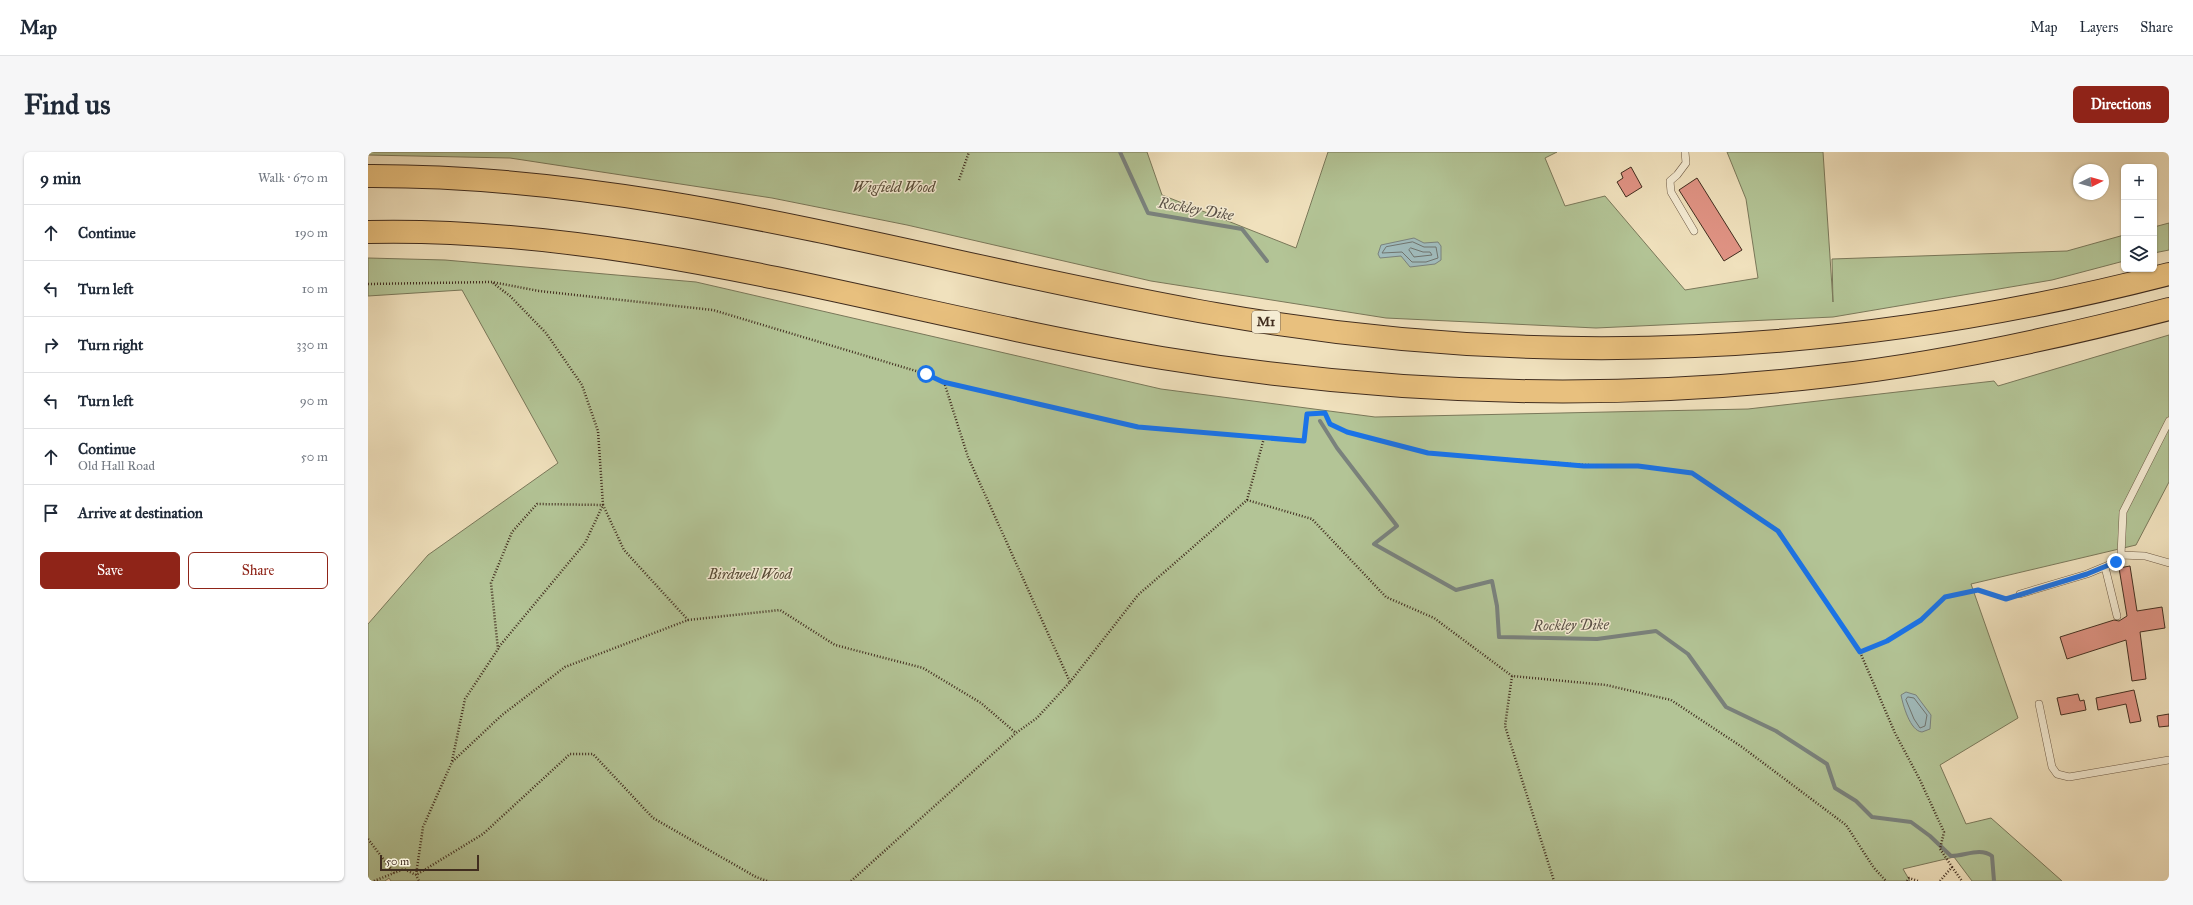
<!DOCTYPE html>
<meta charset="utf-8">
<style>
:root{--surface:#fff;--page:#f6f6f7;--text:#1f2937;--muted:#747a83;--line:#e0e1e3;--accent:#8f2418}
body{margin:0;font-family:"IM FELL Great Primer",serif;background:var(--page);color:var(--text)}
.controls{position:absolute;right:12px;top:12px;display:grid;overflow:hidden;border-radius:6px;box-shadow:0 1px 3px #0004}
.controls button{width:36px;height:36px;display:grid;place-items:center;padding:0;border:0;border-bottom:1px solid var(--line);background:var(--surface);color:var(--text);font:20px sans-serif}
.compass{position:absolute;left:1705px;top:12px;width:36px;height:36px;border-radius:50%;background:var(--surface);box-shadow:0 1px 3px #0004;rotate:84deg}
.scale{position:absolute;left:12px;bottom:10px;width:99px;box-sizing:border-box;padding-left:4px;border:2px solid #412d1f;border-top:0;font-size:11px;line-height:14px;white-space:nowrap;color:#412d1f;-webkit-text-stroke:3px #f5ecd4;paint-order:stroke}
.stop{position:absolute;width:12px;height:12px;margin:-9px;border:3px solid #1a73e8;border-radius:50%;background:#fff}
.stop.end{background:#1a73e8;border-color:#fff;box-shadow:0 1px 4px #0008}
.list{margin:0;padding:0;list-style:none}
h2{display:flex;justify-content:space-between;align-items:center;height:52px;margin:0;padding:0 16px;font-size:17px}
h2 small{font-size:13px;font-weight:400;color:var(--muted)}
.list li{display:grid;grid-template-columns:26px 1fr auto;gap:12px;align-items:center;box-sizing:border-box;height:56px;padding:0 16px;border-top:1px solid var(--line)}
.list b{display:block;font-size:15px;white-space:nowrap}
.list p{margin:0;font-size:13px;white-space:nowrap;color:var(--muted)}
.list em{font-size:13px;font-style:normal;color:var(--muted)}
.actions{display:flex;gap:8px;padding:12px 16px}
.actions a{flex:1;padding:9px 0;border:1px solid var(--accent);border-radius:6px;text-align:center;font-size:14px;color:var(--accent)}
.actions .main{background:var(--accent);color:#fff}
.icon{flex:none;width:22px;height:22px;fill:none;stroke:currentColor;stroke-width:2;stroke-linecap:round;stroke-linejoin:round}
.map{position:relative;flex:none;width:1801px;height:729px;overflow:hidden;border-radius:6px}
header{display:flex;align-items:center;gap:24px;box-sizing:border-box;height:56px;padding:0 20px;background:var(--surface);border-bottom:1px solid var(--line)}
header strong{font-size:19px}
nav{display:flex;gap:22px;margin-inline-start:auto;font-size:14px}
.intro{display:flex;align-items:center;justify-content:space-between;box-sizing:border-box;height:96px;padding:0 24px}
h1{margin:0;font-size:28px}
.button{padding:10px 18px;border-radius:6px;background:var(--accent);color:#fff;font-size:14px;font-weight:700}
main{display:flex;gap:24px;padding:0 24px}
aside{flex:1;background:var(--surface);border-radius:6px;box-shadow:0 1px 3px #0004}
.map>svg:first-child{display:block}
.green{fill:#b3c496;stroke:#7a785a}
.water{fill:#a0bbbc;stroke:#7a827d}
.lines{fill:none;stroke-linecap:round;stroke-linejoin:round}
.shore{stroke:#70746e;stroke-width:1}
.stream{stroke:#7a827d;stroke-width:4}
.building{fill:#e09384;stroke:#412d1f}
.lane-casing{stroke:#6d5a46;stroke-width:8}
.highway-casing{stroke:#412d1f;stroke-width:24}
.path{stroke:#412d1f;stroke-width:2.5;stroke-dasharray:1 2;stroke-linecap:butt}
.lane{stroke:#f5ecd4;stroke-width:7}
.highway{stroke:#e8c07e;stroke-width:22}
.route{stroke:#1a73e8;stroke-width:5}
.labels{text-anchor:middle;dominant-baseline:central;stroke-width:3;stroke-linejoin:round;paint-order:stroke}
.shield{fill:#f5ecd4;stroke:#765;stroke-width:1}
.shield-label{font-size:13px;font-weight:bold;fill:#412d1f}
.park-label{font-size:14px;font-style:italic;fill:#584b37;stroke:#f5ecd4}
.water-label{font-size:15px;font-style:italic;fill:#595046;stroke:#f5ecd4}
</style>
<header>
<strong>Map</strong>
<nav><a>Map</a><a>Layers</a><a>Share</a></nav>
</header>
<div class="intro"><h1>Find us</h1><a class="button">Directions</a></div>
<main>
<aside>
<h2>9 min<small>Walk · 670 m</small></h2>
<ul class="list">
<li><svg class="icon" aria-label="ahead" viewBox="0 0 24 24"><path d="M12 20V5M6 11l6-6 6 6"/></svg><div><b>Continue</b></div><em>190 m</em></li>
<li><svg class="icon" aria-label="left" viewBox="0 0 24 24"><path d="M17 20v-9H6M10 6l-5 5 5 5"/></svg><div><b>Turn left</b></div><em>10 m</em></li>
<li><svg class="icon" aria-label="right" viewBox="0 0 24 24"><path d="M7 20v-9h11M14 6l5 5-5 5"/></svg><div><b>Turn right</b></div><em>330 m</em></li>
<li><svg class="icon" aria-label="left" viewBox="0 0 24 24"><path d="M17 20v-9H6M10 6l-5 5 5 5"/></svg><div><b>Turn left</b></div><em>90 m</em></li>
<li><svg class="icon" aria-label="ahead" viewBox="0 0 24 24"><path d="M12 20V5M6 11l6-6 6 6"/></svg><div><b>Continue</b><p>Old Hall Road</p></div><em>50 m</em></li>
<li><svg class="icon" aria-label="arrive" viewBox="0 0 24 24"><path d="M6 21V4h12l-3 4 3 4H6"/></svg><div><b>Arrive at destination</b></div></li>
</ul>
<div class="actions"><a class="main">Save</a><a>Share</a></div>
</aside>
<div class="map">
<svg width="1801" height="729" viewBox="0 0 1801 729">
<rect width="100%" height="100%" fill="#f0e1bd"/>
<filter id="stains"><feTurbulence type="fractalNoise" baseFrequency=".005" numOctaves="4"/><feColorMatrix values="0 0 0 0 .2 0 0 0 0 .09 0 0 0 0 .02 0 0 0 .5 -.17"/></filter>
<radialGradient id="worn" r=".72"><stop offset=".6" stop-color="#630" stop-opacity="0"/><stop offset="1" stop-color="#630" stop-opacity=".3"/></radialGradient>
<path class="green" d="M0 0H779L794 43 928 96 960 0H1189L1177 6 1197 54 1237 44 1317 138 1390 126 1378 47 1359 0H1455L1465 150 1464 107 1699 99 1756 83V109L1684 128 1465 165 1228 176 1018 166 783 129 539 73 404 46 142 6 0 3Z
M1801 71V98L1786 101V75Z
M0 106 77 108 328 130 793 237 1007 265 1380 257 1626 229 1630 234 1801 183V330L1768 393 1603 432 1650 566 1572 613 1598 672 1623 666 1694 729H1604L1586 705 1535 717 1542 729H23L21 726 17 729H0V472L60 403 190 311 94 138 0 144Z"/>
<path class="water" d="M1046 86 1056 91 1070 90 1073 94V108L1067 112 1042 115 1033 104 1012 106 1010 102 1013 93Z
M1538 540 1548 543 1563 563 1562 577 1554 580C1542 579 1535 553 1533 543Z"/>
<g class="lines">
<path class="shore" d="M1045 90 1056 95H1068L1070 106 1058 110H1044L1034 100 1014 101 1018 95Z
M1043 96 1055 100H1062L1064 103 1046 105 1041 98Z
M1540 545 1546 546 1559 563 1557 574 1552 576 1546 567 1538 548Z"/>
<path class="stream" d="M752 0 780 61 874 77 899 109
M952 269 969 296 1029 374 1006 392 1088 438 1124 429 1129 454 1131 485 1229 487 1288 479 1320 502 1358 555 1408 579 1459 612 1467 636 1488 649 1504 665 1543 670 1562 684 1583 704C1597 704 1612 695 1624 704L1626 729"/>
</g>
<path class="building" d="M1263 15 1274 35 1258 45 1249 30 1255 26 1253 21Z
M1329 26 1374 98 1356 109 1311 38Z
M1762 414 1769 459 1794 455 1797 476 1772 480 1778 527 1764 529 1758 488 1699 507 1692 485 1746 468 1751 469 1759 464 1751 416Z
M1766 538 1773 569 1762 571 1758 552 1730 558 1728 546Z
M1710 542 1712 549 1716 548 1718 558 1693 563 1689 546Z
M1801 562V574L1791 575 1789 564Z"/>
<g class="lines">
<defs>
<path id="lane" d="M1317 0 1318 11 1309 23 1302 29 1303 40 1326 79
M1753 403 1777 404 1801 411
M1737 415 1749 464
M1652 442 1719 422 1748 410 1753 403 1755 360 1801 269
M1671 552 1684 615 1689 622 1701 625 1801 608"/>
<path id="highway" d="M0 24C290 23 565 113 848 162 1172 219 1483 204 1801 122
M0 80C270 74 530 162 794 206 1013 242 1239 250 1460 224 1575 211 1689 186 1801 157"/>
</defs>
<use href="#lane" class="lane-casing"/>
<use href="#highway" class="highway-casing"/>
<path class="path" d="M591 28 601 0
M125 131 142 144 178 181 214 233 230 279 235 353 217 391 130 496
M0 132 124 130 171 139 345 158 558 222 575 230 770 275 936 289 939 262 957 261 962 272 979 280 1060 301 1216 313 1270 314 1324 321 1410 379 1492 500
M879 348 944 367 1018 445 1066 466 1144 524 1238 533 1303 548 1374 595 1478 673 1506 716 1518 729
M1144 524 1137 574 1186 729
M702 530 770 443 879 348 896 286
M84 609 97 547 130 497 123 431 144 380 169 352 235 353 256 398 320 468
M0 687 26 721
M1584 715 1594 729
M6 729 36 717 48 723 51 729
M399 729 388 725 285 666 225 602H202L115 682 48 723 55 675 84 610 134 563 197 515 320 468 412 458 467 493 555 516 613 551 648 581
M483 729 648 581 669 566 702 530 600 305 576 230
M1539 729 1541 726 1550 729
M1572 729 1584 715 1572 697 1576 680 1552 628 1527 581 1492 500 1519 489 1553 468 1577 445 1610 438 1638 447 1643 445"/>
<use href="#lane" class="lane"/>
<use href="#highway" class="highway"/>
</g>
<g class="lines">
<path class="route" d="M558 222 575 230 770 275 936 289 939 262 957 261 962 272 979 280 1060 301 1216 314H1270L1324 321 1410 379 1492 500 1519 489 1553 468 1577 445 1610 438 1638 447 1719 422 1748 410"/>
</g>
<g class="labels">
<rect class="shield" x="884" y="159" width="28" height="22" rx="3"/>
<g class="shield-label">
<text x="898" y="170">M1</text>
</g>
<g class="park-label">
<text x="526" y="35">Wigfield Wood</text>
<text x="382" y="422">Birdwell Wood</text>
</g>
<g class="water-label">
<text transform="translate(828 57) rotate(10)">Rockley Dike</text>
<text transform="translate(1203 473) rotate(-1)">Rockley Dike</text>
</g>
</g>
<rect width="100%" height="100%" filter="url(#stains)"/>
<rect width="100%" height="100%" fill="url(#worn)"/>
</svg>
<div class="controls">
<button>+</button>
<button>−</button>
<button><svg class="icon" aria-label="layers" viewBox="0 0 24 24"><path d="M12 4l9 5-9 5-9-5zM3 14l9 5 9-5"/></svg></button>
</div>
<svg class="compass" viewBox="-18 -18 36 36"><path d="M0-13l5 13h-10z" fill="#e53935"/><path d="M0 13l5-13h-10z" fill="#747a83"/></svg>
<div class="scale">50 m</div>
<div class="stop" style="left:558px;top:222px"></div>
<div class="stop end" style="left:1748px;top:410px"></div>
</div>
</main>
